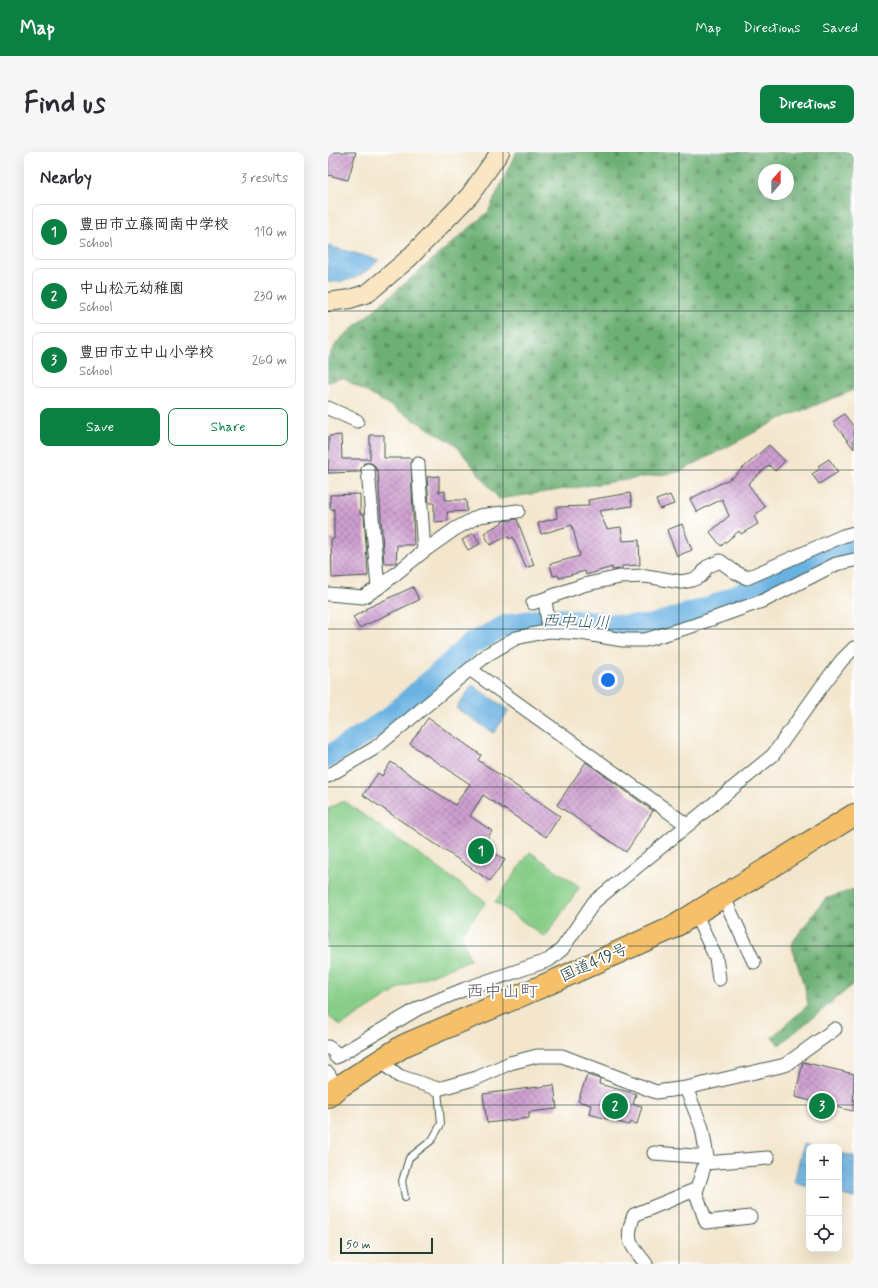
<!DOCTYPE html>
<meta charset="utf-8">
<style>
:root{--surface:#fff;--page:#f7f7f7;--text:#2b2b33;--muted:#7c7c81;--line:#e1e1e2;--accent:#0b8043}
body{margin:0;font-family:Mynerve,"Klee One",sans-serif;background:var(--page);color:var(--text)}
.controls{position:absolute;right:12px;bottom:12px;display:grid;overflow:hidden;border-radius:8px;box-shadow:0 4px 16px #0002}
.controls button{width:36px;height:36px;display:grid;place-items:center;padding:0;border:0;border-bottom:1px solid var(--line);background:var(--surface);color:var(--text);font:20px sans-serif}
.compass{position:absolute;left:430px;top:12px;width:36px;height:36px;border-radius:50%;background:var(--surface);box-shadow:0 4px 16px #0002;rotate:21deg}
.scale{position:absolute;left:12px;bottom:10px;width:93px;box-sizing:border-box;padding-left:4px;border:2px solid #1f3d34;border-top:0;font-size:11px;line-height:14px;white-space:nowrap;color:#1f3d34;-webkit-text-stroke:3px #fff;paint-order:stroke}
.you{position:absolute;left:280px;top:528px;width:14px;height:14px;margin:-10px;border:3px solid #fff;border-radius:50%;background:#1a73e8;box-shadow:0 0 0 6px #1a73e833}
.badge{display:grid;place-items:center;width:26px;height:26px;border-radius:50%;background:var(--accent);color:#fff;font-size:13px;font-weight:700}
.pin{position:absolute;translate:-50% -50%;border:2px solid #fff;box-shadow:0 1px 4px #0006}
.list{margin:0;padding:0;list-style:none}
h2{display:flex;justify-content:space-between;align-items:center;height:52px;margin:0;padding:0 16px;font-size:17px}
h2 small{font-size:13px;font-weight:400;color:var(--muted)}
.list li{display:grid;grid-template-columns:26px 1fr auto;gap:12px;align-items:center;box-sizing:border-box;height:56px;margin:0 8px 8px;padding:0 8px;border:1px solid var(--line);border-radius:8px}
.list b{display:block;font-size:15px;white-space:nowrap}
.list p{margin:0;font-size:13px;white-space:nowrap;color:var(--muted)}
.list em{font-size:13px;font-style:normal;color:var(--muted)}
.actions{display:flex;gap:8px;padding:12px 16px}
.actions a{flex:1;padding:9px 0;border:1px solid var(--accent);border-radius:8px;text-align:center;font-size:14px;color:var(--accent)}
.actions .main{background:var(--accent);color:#fff}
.icon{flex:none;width:22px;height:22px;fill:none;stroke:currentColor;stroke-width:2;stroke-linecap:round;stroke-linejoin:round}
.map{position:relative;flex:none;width:526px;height:1112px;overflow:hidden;border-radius:8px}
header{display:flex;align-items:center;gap:24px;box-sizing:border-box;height:56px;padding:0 20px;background:var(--accent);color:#fff}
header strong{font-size:19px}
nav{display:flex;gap:22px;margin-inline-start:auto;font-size:14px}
.intro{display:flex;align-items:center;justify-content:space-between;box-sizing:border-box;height:96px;padding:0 24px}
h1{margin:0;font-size:28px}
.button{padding:10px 18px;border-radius:8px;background:var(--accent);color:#fff;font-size:14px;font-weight:700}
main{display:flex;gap:24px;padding:0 24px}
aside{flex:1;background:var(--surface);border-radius:8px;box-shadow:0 4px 16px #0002}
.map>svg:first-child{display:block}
.grass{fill:#87cd88;stroke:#53855e}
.forest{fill:url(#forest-firs);stroke:#467654;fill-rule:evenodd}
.water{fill:url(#water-ripples);stroke:#45788b}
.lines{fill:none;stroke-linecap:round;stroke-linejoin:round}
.river{stroke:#6bb2e2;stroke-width:22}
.building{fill:url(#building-cross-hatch)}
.lane-casing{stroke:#3f564b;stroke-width:8}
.street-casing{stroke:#3f564b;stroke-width:15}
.secondary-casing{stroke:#3f564b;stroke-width:20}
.highway-casing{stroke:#3f564b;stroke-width:24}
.lane{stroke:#fff;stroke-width:6}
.street{stroke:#fff;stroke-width:13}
.secondary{stroke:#fbe6c4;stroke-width:18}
.highway{stroke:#f6c06b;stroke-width:22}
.grid{fill:none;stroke:#1f3d34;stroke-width:1;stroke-opacity:0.55}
.labels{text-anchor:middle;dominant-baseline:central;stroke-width:4;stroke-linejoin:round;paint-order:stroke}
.street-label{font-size:16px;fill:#1f3d34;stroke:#fff}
.water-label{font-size:17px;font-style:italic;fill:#366068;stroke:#fff}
.quarter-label{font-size:18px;fill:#5c5f6a;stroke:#fff}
</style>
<header>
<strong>Map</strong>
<nav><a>Map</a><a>Directions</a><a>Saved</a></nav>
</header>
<div class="intro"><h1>Find us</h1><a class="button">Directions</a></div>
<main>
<aside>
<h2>Nearby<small>3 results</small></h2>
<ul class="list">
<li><span class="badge">1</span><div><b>豊田市立藤岡南中学校</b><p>School</p></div><em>110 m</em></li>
<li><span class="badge">2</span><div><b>中山松元幼稚園</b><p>School</p></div><em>230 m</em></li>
<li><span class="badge">3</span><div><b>豊田市立中山小学校</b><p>School</p></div><em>260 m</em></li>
</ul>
<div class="actions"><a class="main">Save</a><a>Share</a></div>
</aside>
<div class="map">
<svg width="526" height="1112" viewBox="0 0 526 1112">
<defs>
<pattern id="forest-firs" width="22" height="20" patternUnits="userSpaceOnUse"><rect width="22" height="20" fill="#6db074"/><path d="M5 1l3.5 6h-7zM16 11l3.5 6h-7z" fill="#599060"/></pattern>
<pattern id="water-ripples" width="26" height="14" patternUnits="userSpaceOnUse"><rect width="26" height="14" fill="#6bb2e2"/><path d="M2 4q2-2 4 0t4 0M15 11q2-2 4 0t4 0" fill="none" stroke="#5792b8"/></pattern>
<pattern id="building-cross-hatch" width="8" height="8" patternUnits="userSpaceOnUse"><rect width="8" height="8" fill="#ce9fcf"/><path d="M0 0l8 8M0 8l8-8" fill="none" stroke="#a783a9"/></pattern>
</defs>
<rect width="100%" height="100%" fill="#fff"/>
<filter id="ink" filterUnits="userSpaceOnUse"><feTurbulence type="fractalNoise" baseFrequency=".025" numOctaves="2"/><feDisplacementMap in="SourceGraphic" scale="8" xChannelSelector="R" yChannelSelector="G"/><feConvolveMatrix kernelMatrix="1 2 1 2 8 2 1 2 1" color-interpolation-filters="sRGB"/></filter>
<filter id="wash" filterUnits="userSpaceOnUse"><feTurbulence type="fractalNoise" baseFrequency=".012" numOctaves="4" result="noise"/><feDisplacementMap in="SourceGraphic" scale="16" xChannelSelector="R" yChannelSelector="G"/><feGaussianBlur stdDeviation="0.9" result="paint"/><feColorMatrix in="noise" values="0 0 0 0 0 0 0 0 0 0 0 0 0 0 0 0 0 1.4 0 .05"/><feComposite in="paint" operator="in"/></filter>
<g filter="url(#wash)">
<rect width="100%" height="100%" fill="#f3e6cd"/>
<path class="grass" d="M16 649 158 750 133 782 142 808 74 835 13 874 0 864V657Z
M202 700 252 735 217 785 167 750Z"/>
<path class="forest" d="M188 0H526V238L452 267 351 320 171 347 127 292 15 226 0 230V205L10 189 160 60ZM436 18H460V42H436Z
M526 737V832L451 893 444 885 480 853 477 837 463 792 497 747Z"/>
<path class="water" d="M0 94 51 108C34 124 24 130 0 130Z
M144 533 181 558 166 581 128 556Z
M475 992 487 995H481V1035L466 1031Z
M511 1001 526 1004V1046L511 1042Z"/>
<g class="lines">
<path class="river" d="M0 605 61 566 143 492 177 474 217 466 259 469 293 474H322L386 454 473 414 526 396"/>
</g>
<g id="blocks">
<path class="building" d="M0 0H28L20 28 0 23Z
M516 262 526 275V297L505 270Z
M13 283 14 307H42V283H56V306H83L86 393H69L68 411H56L50 320 46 313 43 311H36L32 320 0 321 1 284Z
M441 293 457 309 447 319 441 313 420 332 437 355 426 364 430 372 413 382 411 379 393 394 382 380 401 364 394 347 369 360 362 347 405 325Z
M501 307 510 320 491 332 484 322 492 317 490 314Z
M111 324V340L117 339V348H138L139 359 119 360 120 369 106 370V351H101L99 325Z
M302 341 304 354 271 359 279 377 293 375 295 389 311 388 312 413 294 414V417L284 418V415L258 423 257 419 231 426 230 423 225 424 222 412 252 404 244 373 213 382 210 371 229 366 228 355 261 354 260 348Z
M32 342V362H36L40 424 4 426 3 387H6V357H2V343Z
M342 343 346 352 332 357 328 348Z
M189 367 206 413 198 416 185 385 181 387 180 384 162 393 156 381 175 370V369Z
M354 372 364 398 349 404 339 378Z
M146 381 152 392 140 398 134 388Z
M85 435 91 448 31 476 25 465 38 458 37 457Z
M100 566 153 603 150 608 232 664 218 685 155 643 142 664 164 679 155 693 177 708 162 729 35 643 50 621 54 624 63 610 127 653 142 632 82 592Z
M258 610 325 659 298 700 229 653Z
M475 910 526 922 525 959 467 945Z
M259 923 272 927 271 932 308 942 305 952 314 954 309 972 302 970 301 973 261 962 263 953 250 949Z
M226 933 229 957 201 960V966L159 971 155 942Z"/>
</g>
</g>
<g filter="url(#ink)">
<use href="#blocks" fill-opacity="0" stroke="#3f564b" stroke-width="1"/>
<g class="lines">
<defs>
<path id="lane" d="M77 1045 74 1029 81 1006 104 988 113 972 110 937"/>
<path id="street" d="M0 256 29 269
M90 312 96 399
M40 318 50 436
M0 442 35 445 50 436 96 399 127 377 151 364 190 359
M217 447 221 479
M205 451 255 433 292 425 318 424 353 430 364 428 373 424 379 415 392 409 407 420 419 426 515 384 526 381
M143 518 359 673
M0 624 47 596 160 502 188 486 221 479 253 481 295 488H317L364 474 437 448 508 412 526 408
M395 744 426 810
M367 761 388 806 391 827
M0 895 11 903
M8 905 91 856 137 837 221 808 234 797 266 750 445 603 494 534 514 508 526 496
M52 909 71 924 110 937 149 926 182 911 209 904H234L328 940 358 936 457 913 507 877
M0 921 9 936
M326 1001 379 1005
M377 1011 440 1006
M367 1038 378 1070 422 1065
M318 1112C303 1092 296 1089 306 1063L369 1037 379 1005 374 976 358 936"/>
<path id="secondary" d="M0 150 22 147 40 141 80 107 142 43 172 0"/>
<path id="highway" d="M0 944 9 936 77 893 231 827 344 776 526 663"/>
</defs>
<use href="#lane" class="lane-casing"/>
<use href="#street" class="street-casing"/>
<use href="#secondary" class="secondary-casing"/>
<use href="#highway" class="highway-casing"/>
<use href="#lane" class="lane"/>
<use href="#street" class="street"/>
<use href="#secondary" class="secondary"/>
<use href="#highway" class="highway"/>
</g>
</g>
<path class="grid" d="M175 0V1112M351 0V1112M0 159H526M0 318H526M0 477H526M0 635H526M0 794H526M0 953H526"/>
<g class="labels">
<g class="street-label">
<text transform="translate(266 811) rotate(-24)">国道419号</text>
</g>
<g class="water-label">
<text transform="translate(248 470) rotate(2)">西中山川</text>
</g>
<g class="quarter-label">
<text x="174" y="840">西中山町</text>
</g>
</g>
</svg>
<div class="controls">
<button>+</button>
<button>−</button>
<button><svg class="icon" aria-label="locate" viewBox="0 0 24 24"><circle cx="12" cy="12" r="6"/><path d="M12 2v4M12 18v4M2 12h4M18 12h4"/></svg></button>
</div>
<svg class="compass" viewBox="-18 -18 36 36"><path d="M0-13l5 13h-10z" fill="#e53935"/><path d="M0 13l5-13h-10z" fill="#7c7c81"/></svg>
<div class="scale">50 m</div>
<div class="you"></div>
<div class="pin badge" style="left:153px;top:699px">1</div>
<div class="pin badge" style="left:287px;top:954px">2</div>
<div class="pin badge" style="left:494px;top:954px">3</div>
</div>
</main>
